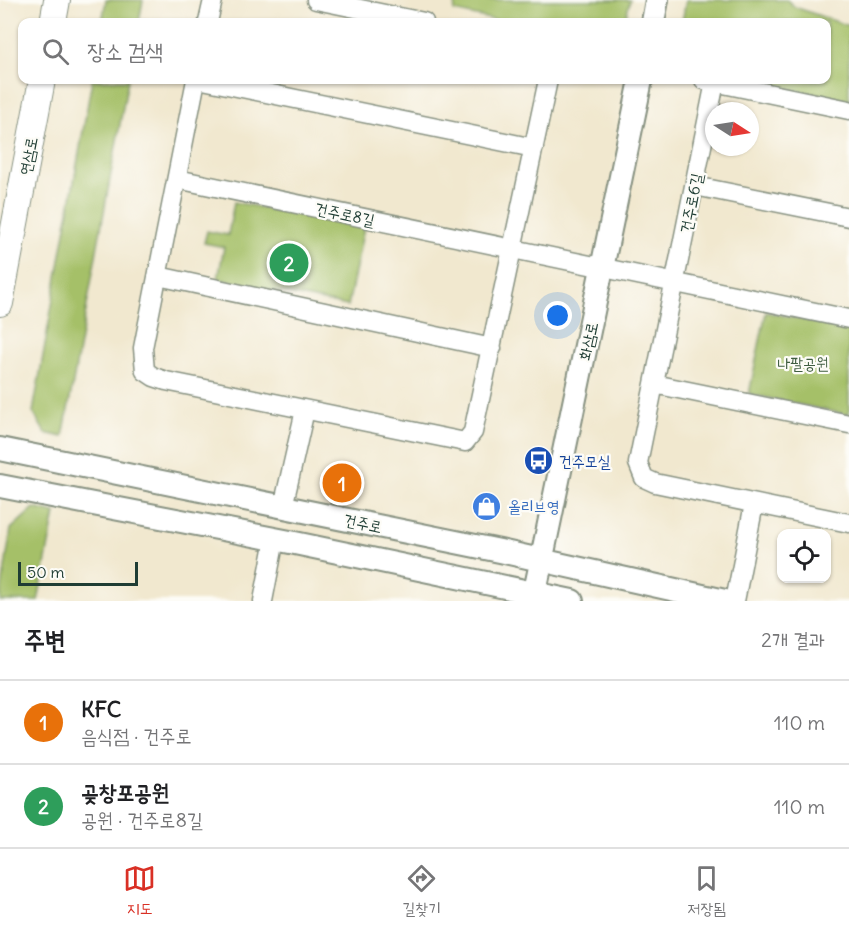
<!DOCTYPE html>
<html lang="ko">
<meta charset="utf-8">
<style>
:root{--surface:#fff;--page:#f2f2f2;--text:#202124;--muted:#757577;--line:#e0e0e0;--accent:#d93025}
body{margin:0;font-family:Delius,"Poor Story",sans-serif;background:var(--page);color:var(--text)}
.controls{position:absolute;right:18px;bottom:18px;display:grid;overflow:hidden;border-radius:12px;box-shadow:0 2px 4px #0004}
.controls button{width:54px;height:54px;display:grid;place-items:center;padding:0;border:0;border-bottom:2px solid var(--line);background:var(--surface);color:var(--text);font:30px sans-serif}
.compass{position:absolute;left:705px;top:102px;width:54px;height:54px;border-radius:50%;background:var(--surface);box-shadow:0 2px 4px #0004;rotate:102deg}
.scale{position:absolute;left:18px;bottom:15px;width:120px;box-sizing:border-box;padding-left:6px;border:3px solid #1f3d34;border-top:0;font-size:16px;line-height:21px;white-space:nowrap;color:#1f3d34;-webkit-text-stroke:4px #fdfcf7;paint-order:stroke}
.you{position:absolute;left:558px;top:316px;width:21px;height:21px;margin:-15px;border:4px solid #fff;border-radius:50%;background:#1a73e8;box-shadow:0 0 0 9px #1a73e833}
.badge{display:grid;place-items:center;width:39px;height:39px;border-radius:50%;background:var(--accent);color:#fff;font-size:20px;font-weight:700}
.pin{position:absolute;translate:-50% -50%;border:3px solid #fff;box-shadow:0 2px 6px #0006}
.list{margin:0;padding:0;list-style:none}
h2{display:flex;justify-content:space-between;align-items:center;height:78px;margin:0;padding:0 24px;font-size:26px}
h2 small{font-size:20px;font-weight:400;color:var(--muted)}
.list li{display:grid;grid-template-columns:39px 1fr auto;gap:18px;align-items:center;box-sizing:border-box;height:84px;padding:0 24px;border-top:2px solid var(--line)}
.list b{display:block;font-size:22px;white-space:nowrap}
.list p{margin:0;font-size:20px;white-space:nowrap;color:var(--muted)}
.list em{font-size:20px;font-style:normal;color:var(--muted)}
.icon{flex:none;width:33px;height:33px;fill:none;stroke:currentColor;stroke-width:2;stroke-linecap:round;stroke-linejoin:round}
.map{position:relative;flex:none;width:849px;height:601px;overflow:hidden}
.search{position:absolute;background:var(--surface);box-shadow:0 2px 4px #0004;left:18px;right:18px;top:18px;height:66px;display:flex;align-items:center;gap:15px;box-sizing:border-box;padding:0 21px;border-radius:12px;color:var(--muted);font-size:22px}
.sheet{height:246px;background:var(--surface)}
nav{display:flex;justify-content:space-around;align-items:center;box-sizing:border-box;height:84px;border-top:2px solid var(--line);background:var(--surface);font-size:16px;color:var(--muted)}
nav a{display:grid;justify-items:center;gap:3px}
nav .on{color:var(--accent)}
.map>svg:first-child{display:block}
.green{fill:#a5c067;stroke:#627e4e;stroke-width:1.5}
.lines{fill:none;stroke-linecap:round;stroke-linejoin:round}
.minor-casing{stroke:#889282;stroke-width:21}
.tertiary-casing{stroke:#889282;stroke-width:26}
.secondary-casing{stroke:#889282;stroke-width:28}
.minor{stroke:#fff;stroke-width:18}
.tertiary{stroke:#fff;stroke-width:22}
.secondary{stroke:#fff;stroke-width:26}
.labels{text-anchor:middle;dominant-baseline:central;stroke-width:4.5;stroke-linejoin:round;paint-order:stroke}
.street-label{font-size:16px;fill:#1f3d34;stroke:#fdfcf7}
.park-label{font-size:16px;fill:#405e41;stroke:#fdfcf7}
.transit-label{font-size:16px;fill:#164399;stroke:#fdfcf7;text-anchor:start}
.shop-label{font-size:16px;fill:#366cbe;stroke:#fdfcf7;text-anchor:start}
</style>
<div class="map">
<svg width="849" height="601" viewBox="0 0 849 601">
<rect width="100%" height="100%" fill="#fdfcf7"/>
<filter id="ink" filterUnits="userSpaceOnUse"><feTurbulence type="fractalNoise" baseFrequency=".0167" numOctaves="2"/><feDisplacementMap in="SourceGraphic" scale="12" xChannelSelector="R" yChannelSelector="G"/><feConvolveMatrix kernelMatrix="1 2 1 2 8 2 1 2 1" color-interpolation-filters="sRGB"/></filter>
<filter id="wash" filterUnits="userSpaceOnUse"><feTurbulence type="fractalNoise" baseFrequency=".008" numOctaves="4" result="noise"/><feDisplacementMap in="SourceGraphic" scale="24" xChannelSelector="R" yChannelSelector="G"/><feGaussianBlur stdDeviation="1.35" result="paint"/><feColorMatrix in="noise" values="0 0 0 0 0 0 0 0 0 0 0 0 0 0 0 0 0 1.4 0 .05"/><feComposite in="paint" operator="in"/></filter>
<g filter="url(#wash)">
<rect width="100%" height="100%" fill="#f1e8cf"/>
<path class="green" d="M106 0H143L139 22H102Z
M456 0H630L625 22H503L454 11Z
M686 0H787L795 7 849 26V101L745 80H826V22H682Z
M92 80H128L63 437 45 433 33 412Z
M234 202 364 228 348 306 218 279 224 247 204 243 207 231 228 235Z
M766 312 849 329V415L749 394Z
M34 508 55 513 38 601H0L11 529Z"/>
</g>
<g filter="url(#ink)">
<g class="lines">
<defs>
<path id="minor" d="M316 0 424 22
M208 22 213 0
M196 80 143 348 145 371 154 377 166 381 465 442 473 432 548 80
M203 80 534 148
M704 80 849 110
M715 82 638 463 644 478 655 483 849 523
M177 179 849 319
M695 186 849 217
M158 276 492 348
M654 384 849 424
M283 507 305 410
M263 601 275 539
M735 601 754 504"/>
<path id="tertiary" d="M653 22 657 0
M0 449 500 551 725 601
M0 486 290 542 572 601
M533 601 641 80"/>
<path id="secondary" d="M53 22 57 0
M0 303 42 80"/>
</defs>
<use href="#minor" class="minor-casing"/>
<use href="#tertiary" class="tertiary-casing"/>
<use href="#secondary" class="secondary-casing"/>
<use href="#minor" class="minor"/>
<use href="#tertiary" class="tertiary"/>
<use href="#secondary" class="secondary"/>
</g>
</g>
<defs>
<symbol id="bus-disc" viewBox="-11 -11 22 22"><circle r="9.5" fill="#1a4fb4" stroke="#fdfcf7"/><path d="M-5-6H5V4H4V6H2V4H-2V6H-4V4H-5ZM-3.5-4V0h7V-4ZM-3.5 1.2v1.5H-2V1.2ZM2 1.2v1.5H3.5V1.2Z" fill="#fff"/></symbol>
<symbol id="shop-disc" viewBox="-11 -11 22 22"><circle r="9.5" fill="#3f7fe0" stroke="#fdfcf7"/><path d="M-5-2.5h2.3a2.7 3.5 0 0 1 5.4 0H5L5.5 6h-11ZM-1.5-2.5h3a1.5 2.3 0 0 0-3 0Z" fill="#fff"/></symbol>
</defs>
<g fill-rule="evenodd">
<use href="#bus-disc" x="522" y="444" width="33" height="33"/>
<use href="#shop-disc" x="470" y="490" width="33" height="33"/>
</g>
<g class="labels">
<g class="street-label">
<text transform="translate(28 156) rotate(-79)">연삼로</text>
<text transform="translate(691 203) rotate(-79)">건주로6길</text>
<text transform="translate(345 214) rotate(12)">건주로8길</text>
<text transform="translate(588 341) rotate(-78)">화삼로</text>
<text transform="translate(363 523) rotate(12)">건주로</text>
</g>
<g class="park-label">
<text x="803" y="363">나팔공원</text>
</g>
<g class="transit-label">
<text x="559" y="461">건주모실</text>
</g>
<g class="shop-label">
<text x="508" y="506">올리브영</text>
</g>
</g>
</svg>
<div class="controls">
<button><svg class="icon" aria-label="locate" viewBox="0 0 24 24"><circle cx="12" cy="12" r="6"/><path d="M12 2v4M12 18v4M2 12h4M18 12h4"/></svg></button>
</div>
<svg class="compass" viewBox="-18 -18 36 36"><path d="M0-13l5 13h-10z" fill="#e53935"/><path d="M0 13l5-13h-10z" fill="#757577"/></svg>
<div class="scale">50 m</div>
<div class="you"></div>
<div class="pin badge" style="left:342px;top:483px;background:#e8710a">1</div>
<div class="pin badge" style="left:289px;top:263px;background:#2e9e5b">2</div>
<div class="search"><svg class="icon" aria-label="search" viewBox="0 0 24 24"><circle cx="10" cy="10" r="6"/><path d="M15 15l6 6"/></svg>장소 검색</div>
</div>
<section class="sheet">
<h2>주변<small>2개 결과</small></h2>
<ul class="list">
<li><span class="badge" style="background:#e8710a">1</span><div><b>KFC</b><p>음식점 · 건주로</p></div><em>110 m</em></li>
<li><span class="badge" style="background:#2e9e5b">2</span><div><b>곶창포공원</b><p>공원 · 건주로8길</p></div><em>110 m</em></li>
</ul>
</section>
<nav>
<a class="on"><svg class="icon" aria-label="map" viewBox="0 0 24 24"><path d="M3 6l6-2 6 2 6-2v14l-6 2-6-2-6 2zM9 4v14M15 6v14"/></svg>지도</a>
<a><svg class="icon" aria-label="directions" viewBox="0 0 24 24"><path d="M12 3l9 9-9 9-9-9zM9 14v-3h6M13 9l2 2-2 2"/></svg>길찾기</a>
<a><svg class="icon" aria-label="saved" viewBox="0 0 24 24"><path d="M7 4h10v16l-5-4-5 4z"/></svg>저장됨</a>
</nav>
